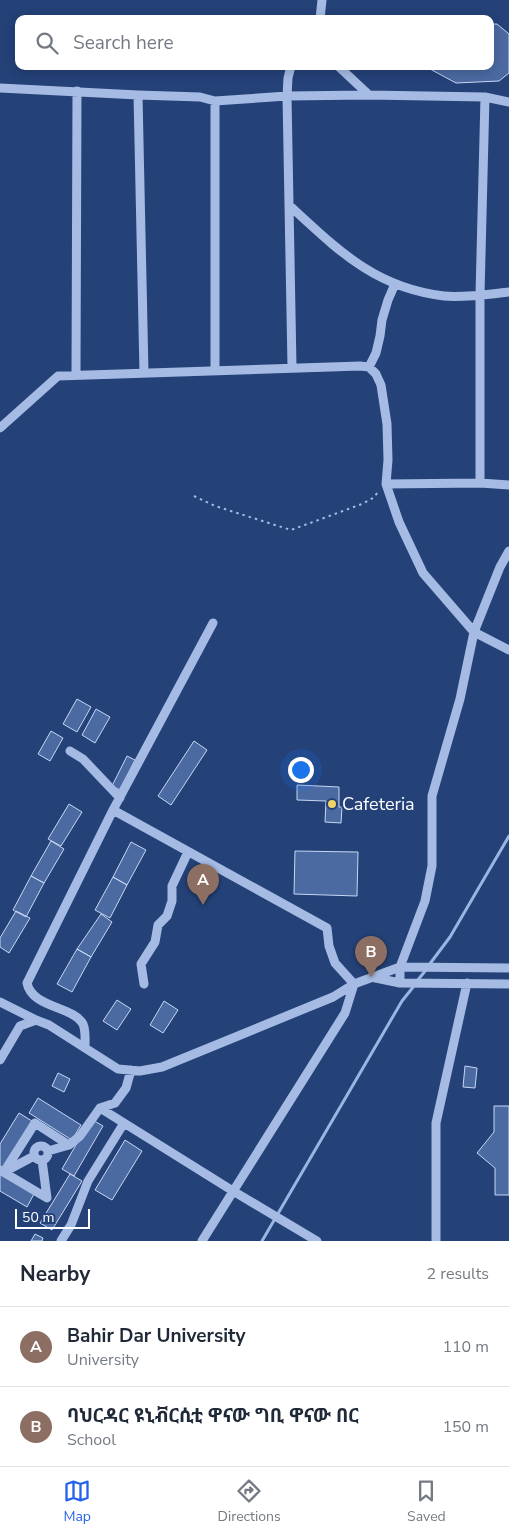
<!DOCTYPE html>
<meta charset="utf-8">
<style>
:root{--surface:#fff;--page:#f2f2f3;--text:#1f2937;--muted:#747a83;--line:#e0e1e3;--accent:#2563eb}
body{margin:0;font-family:"Nunito Sans","Noto Sans Ethiopic",sans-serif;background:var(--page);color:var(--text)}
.scale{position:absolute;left:15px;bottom:12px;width:75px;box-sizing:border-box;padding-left:5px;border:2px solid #fff;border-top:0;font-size:14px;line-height:18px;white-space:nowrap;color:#fff;-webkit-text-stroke:4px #244178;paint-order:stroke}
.you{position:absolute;left:300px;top:769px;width:18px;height:18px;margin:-12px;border:4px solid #fff;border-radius:50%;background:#1a73e8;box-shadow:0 0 0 8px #1a73e833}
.badge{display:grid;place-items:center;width:32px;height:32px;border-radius:50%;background:var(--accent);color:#fff;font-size:16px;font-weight:700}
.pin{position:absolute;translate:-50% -41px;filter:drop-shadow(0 1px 2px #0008)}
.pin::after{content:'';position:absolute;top:26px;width:18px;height:15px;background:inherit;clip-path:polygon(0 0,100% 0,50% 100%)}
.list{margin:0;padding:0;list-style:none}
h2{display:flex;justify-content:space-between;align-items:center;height:65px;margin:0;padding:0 20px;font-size:21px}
h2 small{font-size:16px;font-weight:400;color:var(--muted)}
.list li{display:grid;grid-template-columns:32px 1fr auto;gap:15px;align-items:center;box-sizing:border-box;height:80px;padding:0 20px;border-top:1px solid var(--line)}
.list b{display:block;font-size:19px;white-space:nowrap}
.list p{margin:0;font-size:16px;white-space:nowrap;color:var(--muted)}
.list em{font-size:16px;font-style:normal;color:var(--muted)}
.icon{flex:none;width:28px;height:28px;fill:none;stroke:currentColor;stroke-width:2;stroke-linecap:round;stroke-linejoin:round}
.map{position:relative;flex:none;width:509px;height:1241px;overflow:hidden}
.search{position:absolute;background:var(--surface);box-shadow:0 2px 12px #0003;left:15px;right:15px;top:15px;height:55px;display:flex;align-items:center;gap:12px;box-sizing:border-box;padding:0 18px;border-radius:10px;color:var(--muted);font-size:19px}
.sheet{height:225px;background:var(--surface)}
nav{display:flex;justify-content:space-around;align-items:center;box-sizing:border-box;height:70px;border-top:1px solid var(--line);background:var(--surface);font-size:14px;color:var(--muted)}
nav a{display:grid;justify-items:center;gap:2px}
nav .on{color:var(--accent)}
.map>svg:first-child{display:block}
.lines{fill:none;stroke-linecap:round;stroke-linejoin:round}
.stream{stroke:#99b5e4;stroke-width:3}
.building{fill:#4c6aa2;stroke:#c7d7f3}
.path{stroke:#a5bbe3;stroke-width:2;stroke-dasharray:2.5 4;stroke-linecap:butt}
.minor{stroke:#a5bbe3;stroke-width:9}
.poi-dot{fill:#eed469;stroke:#244178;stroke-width:2}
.labels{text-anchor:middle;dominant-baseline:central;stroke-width:4.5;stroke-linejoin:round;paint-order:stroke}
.poi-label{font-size:18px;fill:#fff;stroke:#244178;text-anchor:start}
</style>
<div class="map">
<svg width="509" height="1241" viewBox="0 0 509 1241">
<rect width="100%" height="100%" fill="#244178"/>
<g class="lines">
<path class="stream" d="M429 965 450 937 509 836
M417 981 426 970
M262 1241 402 1001 414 986"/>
</g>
<path class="building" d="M490 24H497L509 34V73L499 81 456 83 430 69 429 66H490Z
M77 699 91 707 77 732 63 724Z
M96 709 110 717 95 743 82 735Z
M51 731 63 738 50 761 38 754Z
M194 741 207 750 171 805 158 796Z
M127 756 135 760 120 790 112 786Z
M297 785 339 787V807H342L341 823 325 822 326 801 297 800Z
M69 804 82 812 61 846 48 839Z
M51 841 64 849 44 883 31 876Z
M131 842 146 850 127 885 113 877Z
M295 851 358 852 357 896 294 894Z
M31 876 44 883 26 917 13 910Z
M113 877 127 885 110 918 95 910Z
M16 911 30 918 9 953 0 947V938Z
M101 914 112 922 91 957 77 949Z
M77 949 91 957 72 992 57 984Z
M117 1000 131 1009 117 1030 103 1021Z
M164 1001 178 1010 163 1033 150 1025Z
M465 1066 477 1068 475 1088 463 1087Z
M58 1073 70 1079 64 1092 52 1086Z
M38 1098 81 1125 72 1140 29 1113Z
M494 1106H509V1195H495V1168L477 1153 494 1132Z
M19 1113 32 1121 3 1168 0 1166V1144Z
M91 1119 103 1126 74 1176 62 1169Z
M125 1140 142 1151 112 1200 95 1190Z
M0 1174 34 1194 27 1207 0 1191Z
M70 1174 82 1181 52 1230 40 1223Z
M35 1234 43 1238 42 1241H31Z"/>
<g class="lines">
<path class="path" d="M194 496 215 506 291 530 362 504 373 498 379 491"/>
<path class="minor" d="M320 19 322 0
M291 66 288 78 287 96 292 367
M338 66 369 95
M0 88 138 95 200 97 215 101 287 96 369 95 485 97 509 102
M138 95 144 373
M215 101V369
M290 206C338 250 375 288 444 296 463 298 490 294 509 292
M369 367 376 353 380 336 382 320 388 300 395 284
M76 375 77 91
M0 428 58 376 360 366 369 367 376 374 381 385 387 424 388 460 386 484 399 522 423 573 474 632 509 650
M480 483V294L485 97
M386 484 480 483 509 485
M70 751 83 759 120 798
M113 810 327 928 329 946 335 963 354 984
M371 977 400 983 509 984
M400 983V967L425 901 432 866V796L460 699 474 632 500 567 509 551
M144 984 141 964 155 942 158 925 167 916 172 901V886L188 852
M0 1002 36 1020
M85 1048C85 1040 86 1031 83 1024 73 1006 32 1008 27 983L113 810 213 623
M0 1060 20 1026 36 1020 49 1025 118 1069 140 1071 162 1067 333 997 354 984 400 967 509 968
M100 1108 233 1191 317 1241
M34 1153a7 7 0 1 1 14 0a7 7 0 1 1-14 0Z
M48 1151 69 1145 80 1136 100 1108 115 1103 126 1088 131 1070
M0 1170 47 1198 42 1160
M6 1171 34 1156
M4 1172 35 1123 69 1145
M61 1241 71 1225 88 1181 124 1123
M202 1241 345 1013 354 984
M436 1241V1123L467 983"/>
</g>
<circle class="poi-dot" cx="332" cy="804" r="5"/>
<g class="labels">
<g class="poi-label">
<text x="342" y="804">Cafeteria</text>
</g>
</g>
</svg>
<div class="scale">50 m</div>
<div class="you"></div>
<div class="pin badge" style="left:203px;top:905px;background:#8d6e63">A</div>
<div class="pin badge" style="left:371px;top:977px;background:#8d6e63">B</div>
<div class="search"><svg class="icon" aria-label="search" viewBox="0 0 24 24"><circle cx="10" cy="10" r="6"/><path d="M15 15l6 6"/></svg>Search here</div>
</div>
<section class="sheet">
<h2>Nearby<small>2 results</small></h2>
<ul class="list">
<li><span class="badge" style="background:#8d6e63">A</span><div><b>Bahir Dar University</b><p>University</p></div><em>110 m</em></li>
<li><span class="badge" style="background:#8d6e63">B</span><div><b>ባህርዳር ዩኒቭርሲቲ ዋናው ግቢ ዋናው በር</b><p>School</p></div><em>150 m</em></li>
</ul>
</section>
<nav>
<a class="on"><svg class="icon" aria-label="map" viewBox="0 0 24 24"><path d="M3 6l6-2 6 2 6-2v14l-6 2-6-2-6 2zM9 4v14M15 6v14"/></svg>Map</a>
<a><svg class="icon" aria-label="directions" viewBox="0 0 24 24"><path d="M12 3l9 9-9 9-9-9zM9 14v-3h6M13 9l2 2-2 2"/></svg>Directions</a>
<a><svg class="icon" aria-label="saved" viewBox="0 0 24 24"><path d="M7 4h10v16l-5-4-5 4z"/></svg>Saved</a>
</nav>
